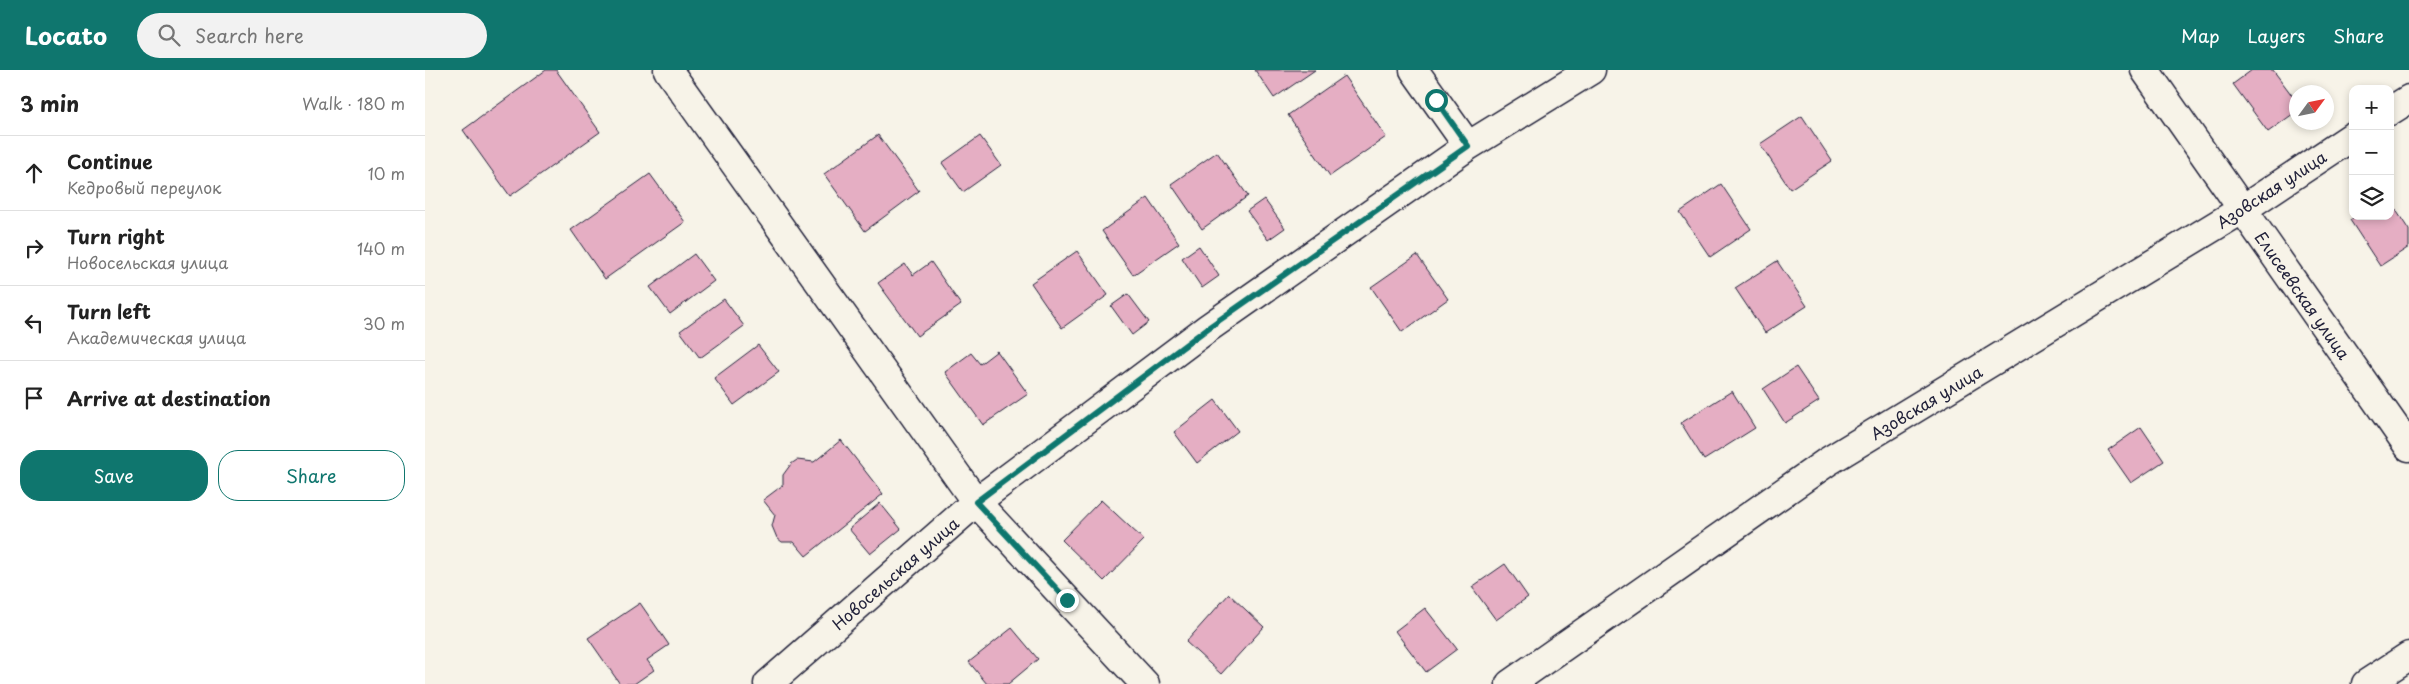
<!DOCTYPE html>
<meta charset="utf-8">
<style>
:root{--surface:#fff;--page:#f2f2f2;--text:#222;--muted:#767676;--line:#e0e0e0;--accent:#0f766e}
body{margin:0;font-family:"Playpen Sans",sans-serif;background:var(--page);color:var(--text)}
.controls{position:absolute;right:15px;top:15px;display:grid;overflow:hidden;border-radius:10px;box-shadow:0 2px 8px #0003}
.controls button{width:45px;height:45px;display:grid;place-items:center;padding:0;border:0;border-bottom:1px solid var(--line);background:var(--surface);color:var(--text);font:25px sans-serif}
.compass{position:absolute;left:1864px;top:15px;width:45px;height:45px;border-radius:50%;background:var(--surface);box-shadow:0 2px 8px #0003;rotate:57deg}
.stop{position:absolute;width:15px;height:15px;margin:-11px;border:4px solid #0f766e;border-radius:50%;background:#fff}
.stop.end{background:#0f766e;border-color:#fff;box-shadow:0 1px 5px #0008}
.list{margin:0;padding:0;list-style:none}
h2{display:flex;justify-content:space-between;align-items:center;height:65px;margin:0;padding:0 20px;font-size:21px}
h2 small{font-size:16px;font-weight:400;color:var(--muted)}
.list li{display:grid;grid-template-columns:32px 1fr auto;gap:15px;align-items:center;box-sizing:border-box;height:75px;padding:0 20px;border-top:1px solid var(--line)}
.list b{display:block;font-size:19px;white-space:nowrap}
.list p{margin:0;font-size:16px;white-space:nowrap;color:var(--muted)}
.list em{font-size:16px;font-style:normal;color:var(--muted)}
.actions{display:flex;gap:10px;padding:15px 20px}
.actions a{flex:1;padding:11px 0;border:1px solid var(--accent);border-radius:20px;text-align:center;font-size:18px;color:var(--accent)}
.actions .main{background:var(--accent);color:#fff}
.icon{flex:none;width:28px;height:28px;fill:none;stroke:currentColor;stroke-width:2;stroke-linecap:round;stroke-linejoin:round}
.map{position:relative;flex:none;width:1984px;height:614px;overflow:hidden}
header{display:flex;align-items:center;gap:30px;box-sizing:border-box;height:70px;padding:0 25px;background:var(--accent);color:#fff}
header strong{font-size:24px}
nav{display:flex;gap:28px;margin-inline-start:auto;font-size:18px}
.search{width:350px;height:45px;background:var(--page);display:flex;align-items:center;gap:12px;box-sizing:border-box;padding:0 18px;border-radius:28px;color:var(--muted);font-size:19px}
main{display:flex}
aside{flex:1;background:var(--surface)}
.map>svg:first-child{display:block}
.building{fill:#e5aec3;stroke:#22223b}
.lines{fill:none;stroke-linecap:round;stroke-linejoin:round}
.street-casing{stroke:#22223b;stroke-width:31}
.street{stroke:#f7f3e8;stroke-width:28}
.route{stroke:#0f766e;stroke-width:6}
.labels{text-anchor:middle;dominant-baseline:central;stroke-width:4.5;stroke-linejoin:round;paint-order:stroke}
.street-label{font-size:16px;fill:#22223b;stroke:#f7f3e8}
</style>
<header>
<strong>Locato</strong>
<div class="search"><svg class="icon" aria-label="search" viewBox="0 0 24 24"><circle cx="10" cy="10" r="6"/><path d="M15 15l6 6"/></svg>Search here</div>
<nav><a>Map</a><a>Layers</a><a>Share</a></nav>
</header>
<main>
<aside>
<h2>3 min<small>Walk · 180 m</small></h2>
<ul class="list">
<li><svg class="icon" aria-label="ahead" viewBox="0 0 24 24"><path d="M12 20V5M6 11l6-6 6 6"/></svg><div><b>Continue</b><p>Кедровый переулок</p></div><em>10 m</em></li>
<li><svg class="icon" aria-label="right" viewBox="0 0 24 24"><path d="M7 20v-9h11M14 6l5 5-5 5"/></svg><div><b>Turn right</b><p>Новосельская улица</p></div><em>140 m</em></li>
<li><svg class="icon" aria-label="left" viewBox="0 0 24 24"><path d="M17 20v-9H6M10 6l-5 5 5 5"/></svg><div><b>Turn left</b><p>Академическая улица</p></div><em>30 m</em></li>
<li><svg class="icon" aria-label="arrive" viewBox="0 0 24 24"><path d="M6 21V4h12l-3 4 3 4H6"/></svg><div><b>Arrive at destination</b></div></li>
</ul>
<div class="actions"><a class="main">Save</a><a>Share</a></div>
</aside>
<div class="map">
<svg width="1984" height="614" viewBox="0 0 1984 614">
<rect width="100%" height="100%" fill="#f7f3e8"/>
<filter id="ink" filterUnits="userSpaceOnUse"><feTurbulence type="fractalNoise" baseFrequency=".02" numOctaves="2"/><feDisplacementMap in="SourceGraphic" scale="10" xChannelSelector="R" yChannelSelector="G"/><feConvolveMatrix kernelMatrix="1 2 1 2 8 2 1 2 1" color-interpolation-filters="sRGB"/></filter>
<g filter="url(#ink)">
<path class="building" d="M121 0H131L175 62 85 126 38 60Z
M830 0H890L849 28Z
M1827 0H1848L1872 32V41L1843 62 1808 14Z
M919 6 961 67 905 106 863 45Z
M1377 46 1407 91 1365 119 1335 74Z
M453 65 494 121 440 161 399 104Z
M555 66 576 95 538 122 517 93Z
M792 82 823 126 777 159 746 114Z
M225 104 260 152 180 209 146 160Z
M1296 114 1326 159 1285 187 1255 142Z
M723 128 754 173 708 205 677 161Z
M839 129 860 158 843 170 822 141Z
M1965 131 1984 160V177L1955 196 1925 150 1931 146H1965Z
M774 176 794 206 777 218 757 188Z
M652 181 683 225 637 258 606 213Z
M269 184 289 211 245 244 225 217Z
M992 185 1023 229 977 262 946 217Z
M1352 191 1382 236 1340 263 1310 218Z
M506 192 536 235 492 266 453 213 480 194 488 205Z
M703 224 724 252 707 265 686 236Z
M299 229 319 256 275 288 255 261Z
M333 275 354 302 309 335 289 308Z
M572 281 603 324 558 355 520 302 546 283 555 294Z
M1371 297 1394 331 1360 353 1338 319Z
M1307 321 1330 358 1279 390 1256 353Z
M790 330 813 361 772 393 749 362Z
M1716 357 1739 391 1706 413 1683 380Z
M416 370 458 424 381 486 369 472H357L352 468 347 456 350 445 338 430 358 415V405L366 394 372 390 389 392Z
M676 430 719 470 679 511 637 470Z
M455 433 476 459 445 484 424 459Z
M1080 494 1103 527 1071 550 1047 517Z
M804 524 839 557 796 604 761 572Z
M215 533 244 575 222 590 229 600 209 614H195L163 568Z
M1000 538 1032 579 1001 602 970 561Z
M587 558 613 589 583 614H562L544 592Z"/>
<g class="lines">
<defs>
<path id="street" d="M243 0 551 432 720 614
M989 0 1043 76
M1720 0 1984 377
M1965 41 1984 29
M343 614 551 432 783 258 1043 76 1166 0
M1085 614 1402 392 1818 139 1928 66
M1941 614 1984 586"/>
</defs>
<use href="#street" class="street-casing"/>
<use href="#street" class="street"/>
</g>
</g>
<g class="lines" filter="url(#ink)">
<path class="route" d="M642 530 551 432 783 258 1043 76 1011 30"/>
</g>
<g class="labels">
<g class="street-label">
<text transform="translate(1846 119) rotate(-33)">Азовская улица</text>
<text transform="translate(1878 225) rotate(55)">Елисеевская улица</text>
<text transform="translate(1501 332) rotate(-31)">Азовская улица</text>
<text transform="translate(470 503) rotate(-41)">Новосельская улица</text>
</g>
</g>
</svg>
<div class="controls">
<button>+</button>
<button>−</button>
<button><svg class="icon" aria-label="layers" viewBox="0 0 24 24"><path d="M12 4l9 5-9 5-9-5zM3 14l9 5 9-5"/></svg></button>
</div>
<svg class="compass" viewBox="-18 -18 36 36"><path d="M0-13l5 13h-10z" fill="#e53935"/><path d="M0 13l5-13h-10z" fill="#767676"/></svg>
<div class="stop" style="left:1011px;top:30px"></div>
<div class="stop end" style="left:642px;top:530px"></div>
</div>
</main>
